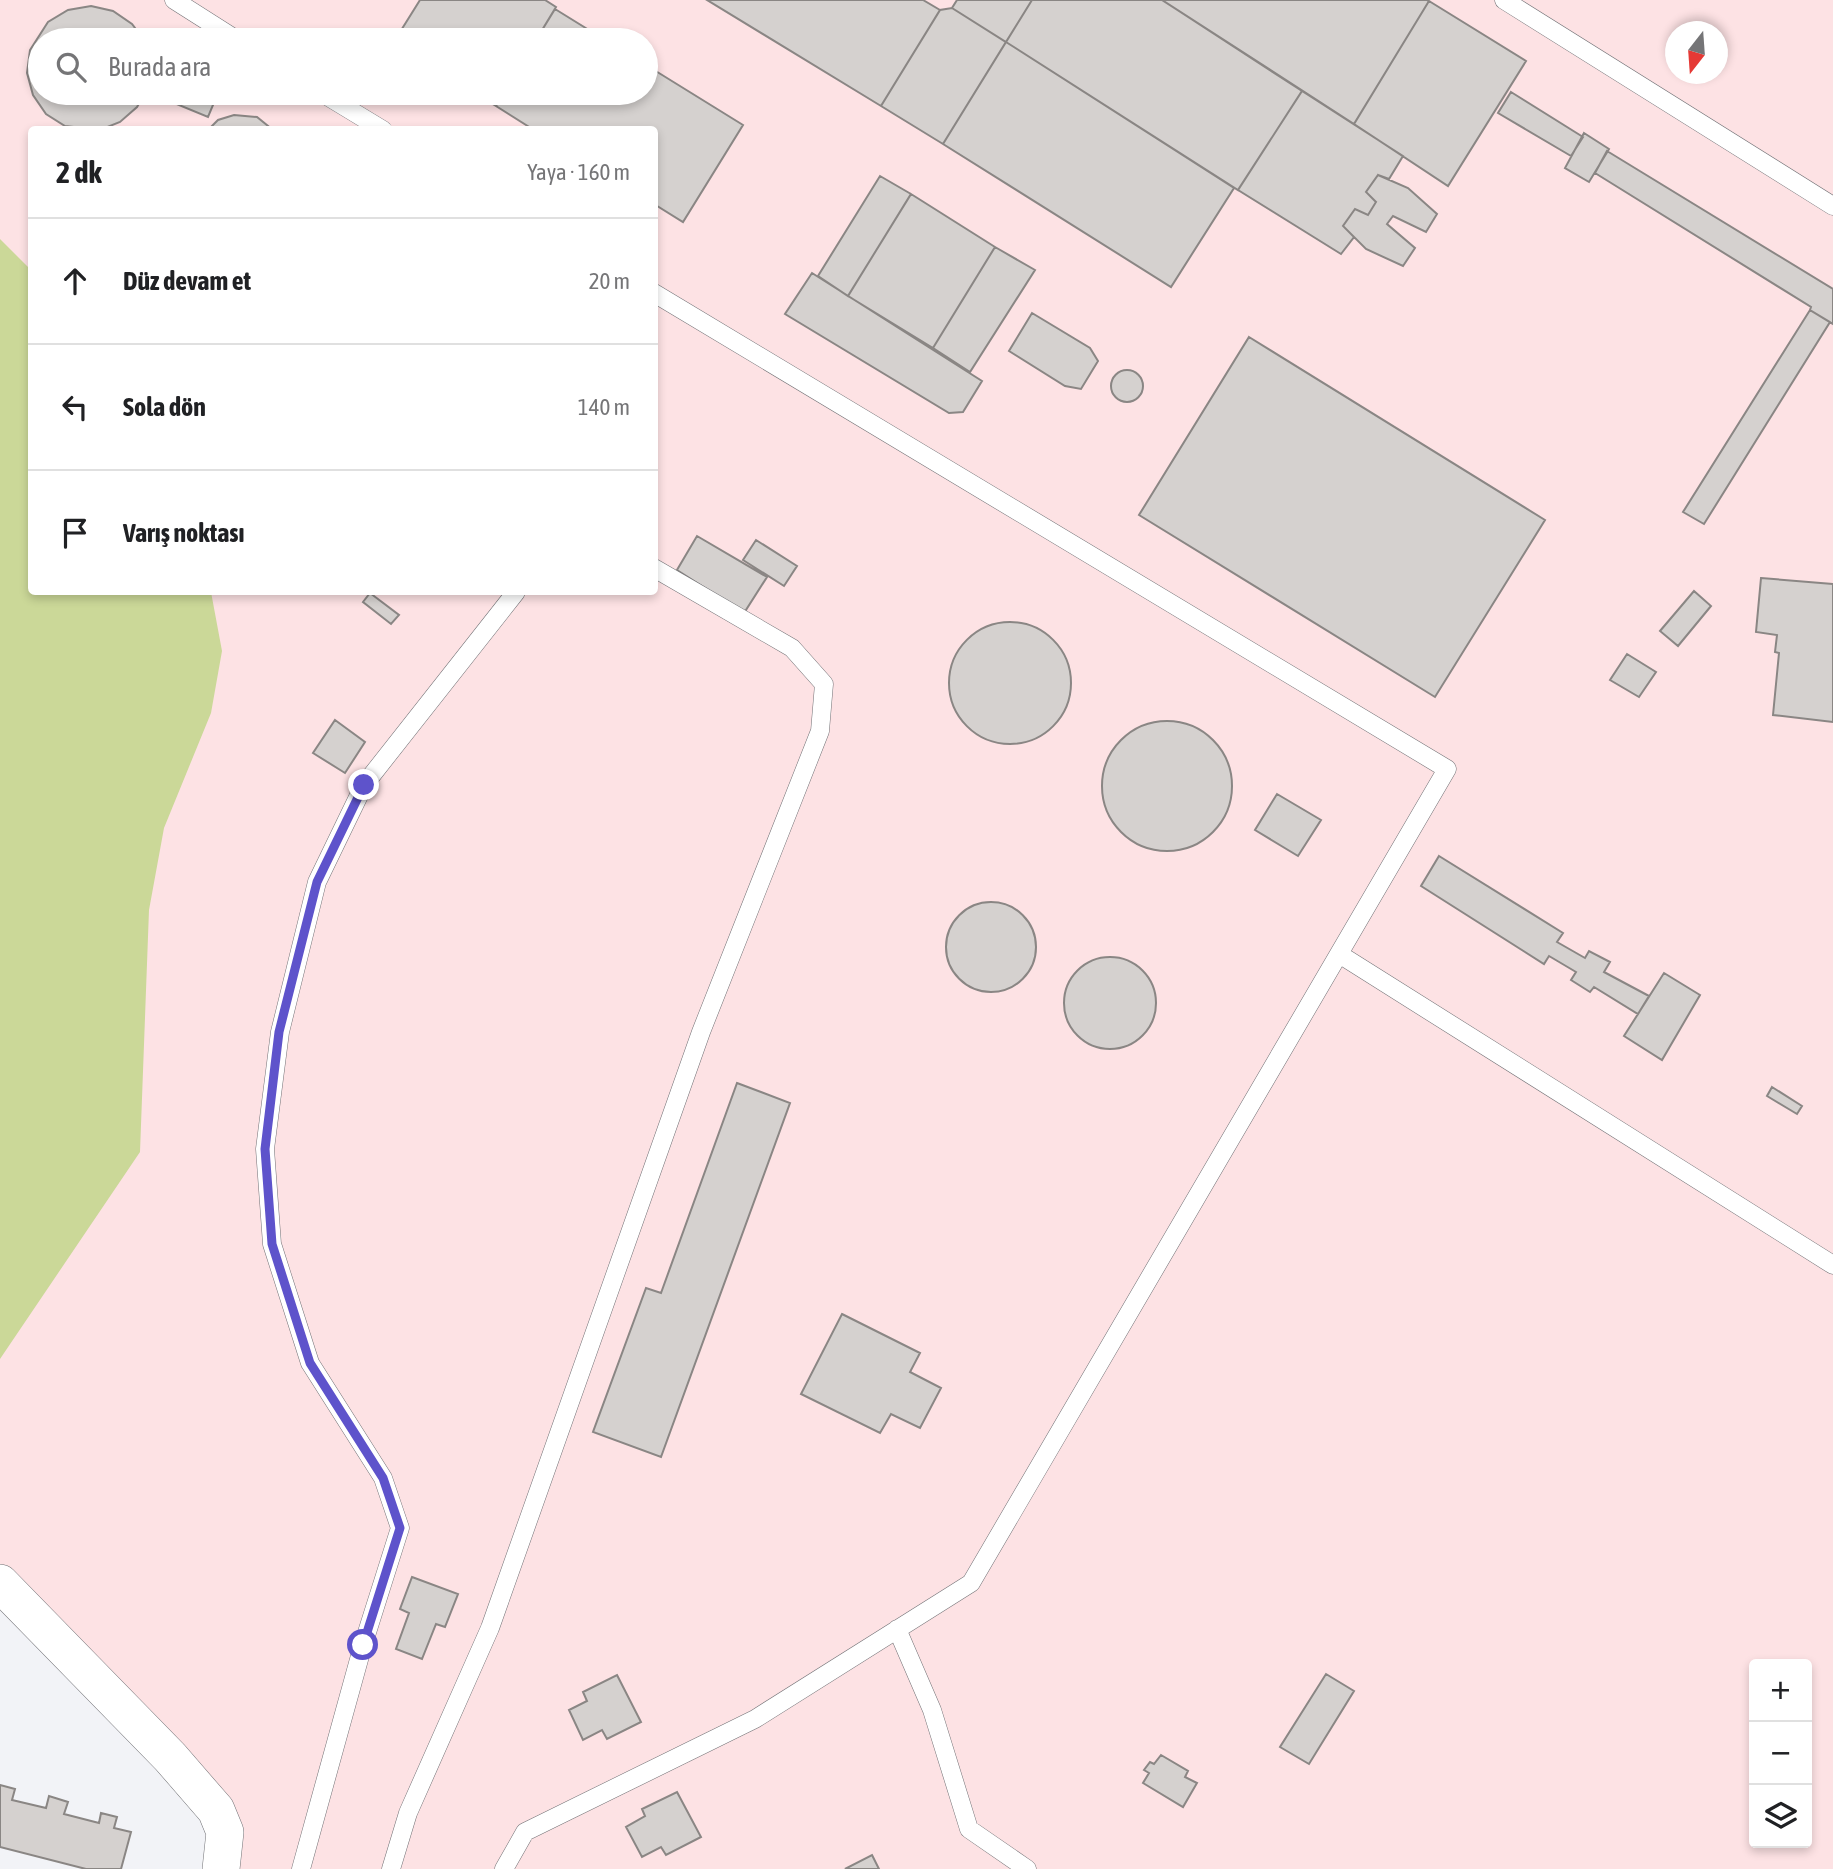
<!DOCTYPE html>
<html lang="tr">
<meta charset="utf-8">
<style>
:root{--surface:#fff;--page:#f2f2f2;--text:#202124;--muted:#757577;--line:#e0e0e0}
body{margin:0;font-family:"Asap Condensed",sans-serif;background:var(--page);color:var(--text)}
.controls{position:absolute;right:21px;bottom:21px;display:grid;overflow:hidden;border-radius:7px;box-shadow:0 4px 10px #0003}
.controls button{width:63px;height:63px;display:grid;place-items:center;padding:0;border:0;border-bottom:2px solid var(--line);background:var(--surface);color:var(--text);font:35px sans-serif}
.compass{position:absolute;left:1665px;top:21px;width:63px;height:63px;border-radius:50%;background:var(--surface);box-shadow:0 4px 10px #0003;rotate:197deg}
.stop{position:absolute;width:21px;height:21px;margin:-16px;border:5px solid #5e53cb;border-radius:50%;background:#fff}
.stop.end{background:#5e53cb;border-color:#fff;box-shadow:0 2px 7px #0008}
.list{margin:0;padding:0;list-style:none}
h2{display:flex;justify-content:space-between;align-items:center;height:91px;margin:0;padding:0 28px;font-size:30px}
h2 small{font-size:23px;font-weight:400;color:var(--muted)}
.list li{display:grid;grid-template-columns:46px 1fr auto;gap:21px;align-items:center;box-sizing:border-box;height:126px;padding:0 28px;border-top:2px solid var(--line)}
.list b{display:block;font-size:26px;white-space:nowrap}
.list em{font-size:23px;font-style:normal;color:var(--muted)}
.icon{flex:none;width:38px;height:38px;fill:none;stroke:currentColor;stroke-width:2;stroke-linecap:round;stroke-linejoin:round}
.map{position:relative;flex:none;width:1833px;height:1869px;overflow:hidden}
.search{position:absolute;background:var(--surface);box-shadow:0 4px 10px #0003;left:28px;top:28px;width:630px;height:77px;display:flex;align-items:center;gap:18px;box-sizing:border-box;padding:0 24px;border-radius:38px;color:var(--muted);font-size:26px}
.panel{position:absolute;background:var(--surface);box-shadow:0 4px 10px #0003;left:28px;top:126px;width:630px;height:469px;border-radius:7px}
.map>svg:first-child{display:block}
.industrial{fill:#fde2e4;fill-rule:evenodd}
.green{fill:#cbd898}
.building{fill:#d5d1cf;stroke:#8a8684;stroke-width:2}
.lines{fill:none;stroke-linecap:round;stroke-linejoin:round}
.service-casing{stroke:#717175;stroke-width:19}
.minor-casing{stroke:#717175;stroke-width:38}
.service{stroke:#fff;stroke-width:18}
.minor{stroke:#fff;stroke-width:37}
.route{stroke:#5e53cb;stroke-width:9}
</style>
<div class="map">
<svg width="1833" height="1869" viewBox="0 0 1833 1869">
<rect width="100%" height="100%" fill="#f2f3f7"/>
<path class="industrial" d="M0 0H1833V1869H227L238 1817 0 1571ZM1675 32H1717V74H1675ZM40 40H646V93H40ZM32 130H654V592H32ZM1754 1664H1807V1843H1754Z"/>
<path class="green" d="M0 239 31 270 32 592H211L222 651 211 713 164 828 149 910 140 1152 0 1359Z"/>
<path class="building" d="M420 0H545L556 7 536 40H395Z
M707 0H923L940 10 881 106Z
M957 0H1032L1006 42 952 8Z
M1032 0H1162L1302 91 1238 190 1006 42Z
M1162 0H1427L1429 1 1354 124Z
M1429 1 1526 61 1448 186 1354 124Z
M91 6 113 11 132 24 144 40H40V93H145L137 107 120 122 100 130 65 126 46 114 33 95 27 73 30 50 48 22 68 10Z
M952 8 1006 42 943 144 881 106 940 10Z
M555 9 605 40H536Z
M1006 42 1234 188 1171 287 943 144Z
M646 65 743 125 683 222 654 204V130H534L496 106 505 93H646Z
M1302 91 1403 156 1389 179 1378 175 1366 192 1376 202 1368 215 1355 209 1343 226 1354 237 1341 254 1238 190Z
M1511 92 1583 137 1571 156 1498 113Z
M178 93H218L208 117 174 103Z
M474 93H505L496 106Z
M234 115 257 117 273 130H208L218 120Z
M1584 133 1609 149 1589 182 1565 168Z
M1607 151 1833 289V324L1810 310 1811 307 1595 173Z
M1378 175 1408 188 1437 214 1426 232 1393 216 1387 224 1415 248 1403 266 1366 249 1343 226 1355 209 1368 215 1376 202 1366 192Z
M880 176 911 194 848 296 818 276Z
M911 194 995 247 933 348 848 296Z
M995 247 1035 270 970 372 933 348Z
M812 273 982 381 963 412 949 413 785 314Z
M1810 310 1830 322 1704 524 1683 512Z
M1032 313 1090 348 1098 361 1081 389 1065 386 1009 351Z
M1249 337 1545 520 1435 697 1139 515Z
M1111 386a16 16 0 1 1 32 0a16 16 0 1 1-32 0Z
M697 536 767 577 744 613 677 570Z
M756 540 797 566 784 586 743 560Z
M1761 578 1833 584V722L1773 715 1779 653 1775 652 1777 635 1756 632Z
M1694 591 1711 606 1678 646 1660 631Z
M370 593 399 615 391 624 363 602Z
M949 683a61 61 0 1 1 122 0a61 61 0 1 1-122 0Z
M1627 654 1656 672 1639 697 1610 680Z
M335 720 365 742 345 773 313 753Z
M1102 786a65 65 0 1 1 130 0a65 65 0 1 1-130 0Z
M1277 794 1321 820 1298 856 1255 830Z
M1439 856 1563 933 1557 942 1585 958 1589 951 1610 962 1604 972 1649 996 1638 1014 1594 987 1590 992 1571 980 1576 972 1549 956 1544 964 1421 886Z
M946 947a45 45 0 1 1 90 0a45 45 0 1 1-90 0Z
M1064 1003a46 46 0 1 1 92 0a46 46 0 1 1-92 0Z
M1664 973 1700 995 1662 1060 1624 1036Z
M737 1083 790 1103 661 1457 593 1432 646 1288 661 1293Z
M1772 1087 1802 1106 1797 1114 1767 1096Z
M842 1314 920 1353 910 1372 941 1388 920 1428 891 1414 880 1433 801 1394Z
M412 1577 458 1594 445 1627 436 1624 422 1659 396 1649 409 1613 400 1609Z
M1326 1674 1354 1691 1309 1764 1280 1747Z
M617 1675 641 1722 607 1739 602 1730 583 1740 569 1710 587 1701 583 1692Z
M1161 1755 1188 1771 1185 1777 1197 1783 1183 1807 1143 1783 1149 1773 1144 1770 1150 1762 1154 1764Z
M0 1785 15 1789 12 1800 46 1808 49 1796 68 1802 64 1814 99 1823 101 1813 117 1817 114 1828 131 1832 121 1869H86L0 1847Z
M677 1792 701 1837 666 1855 661 1847 642 1857 626 1827 645 1816 642 1809Z
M872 1855 879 1869H845Z"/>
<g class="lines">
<defs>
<path id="service" d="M174 0 237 40
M1504 0 1833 206
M322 93 383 130
M1339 954 1833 1265
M897 1629 932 1710 969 1829 1027 1869
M301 1869 363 1645 400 1528 383 1478 310 1363 272 1244 265 1149 280 1032 317 882 364 785 516 592
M391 1869 408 1813 490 1628 701 1032 820 731 824 684 792 648 654 568
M504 1869 525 1832 755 1719 971 1583 1447 769 654 293"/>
<path id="minor" d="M0 1583 170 1757 216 1810 225 1832 221 1869"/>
</defs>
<use href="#service" class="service-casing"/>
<use href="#minor" class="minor-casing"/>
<use href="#service" class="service"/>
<use href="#minor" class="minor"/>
</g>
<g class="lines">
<path class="route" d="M363 1645 400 1528 383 1478 310 1363 272 1244 265 1149 279 1032 317 882 364 785"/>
</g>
</svg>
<div class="controls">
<button>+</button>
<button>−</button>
<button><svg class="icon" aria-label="layers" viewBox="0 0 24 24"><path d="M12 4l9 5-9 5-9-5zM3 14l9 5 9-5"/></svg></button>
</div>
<svg class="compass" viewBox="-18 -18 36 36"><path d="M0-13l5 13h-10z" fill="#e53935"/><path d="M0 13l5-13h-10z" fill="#757577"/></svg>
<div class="stop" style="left:363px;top:1645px"></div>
<div class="stop end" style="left:364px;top:785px"></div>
<div class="search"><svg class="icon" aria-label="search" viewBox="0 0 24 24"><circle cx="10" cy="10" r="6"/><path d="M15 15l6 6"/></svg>Burada ara</div>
<section class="panel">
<h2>2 dk<small>Yaya · 160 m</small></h2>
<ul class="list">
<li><svg class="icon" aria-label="ahead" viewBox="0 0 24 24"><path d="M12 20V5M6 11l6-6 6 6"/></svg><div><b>Düz devam et</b></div><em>20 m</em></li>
<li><svg class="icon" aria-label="left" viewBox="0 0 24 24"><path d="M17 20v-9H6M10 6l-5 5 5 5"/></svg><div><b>Sola dön</b></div><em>140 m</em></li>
<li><svg class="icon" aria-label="arrive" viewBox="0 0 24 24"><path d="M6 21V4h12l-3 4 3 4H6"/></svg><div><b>Varış noktası</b></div></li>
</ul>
</section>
</div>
